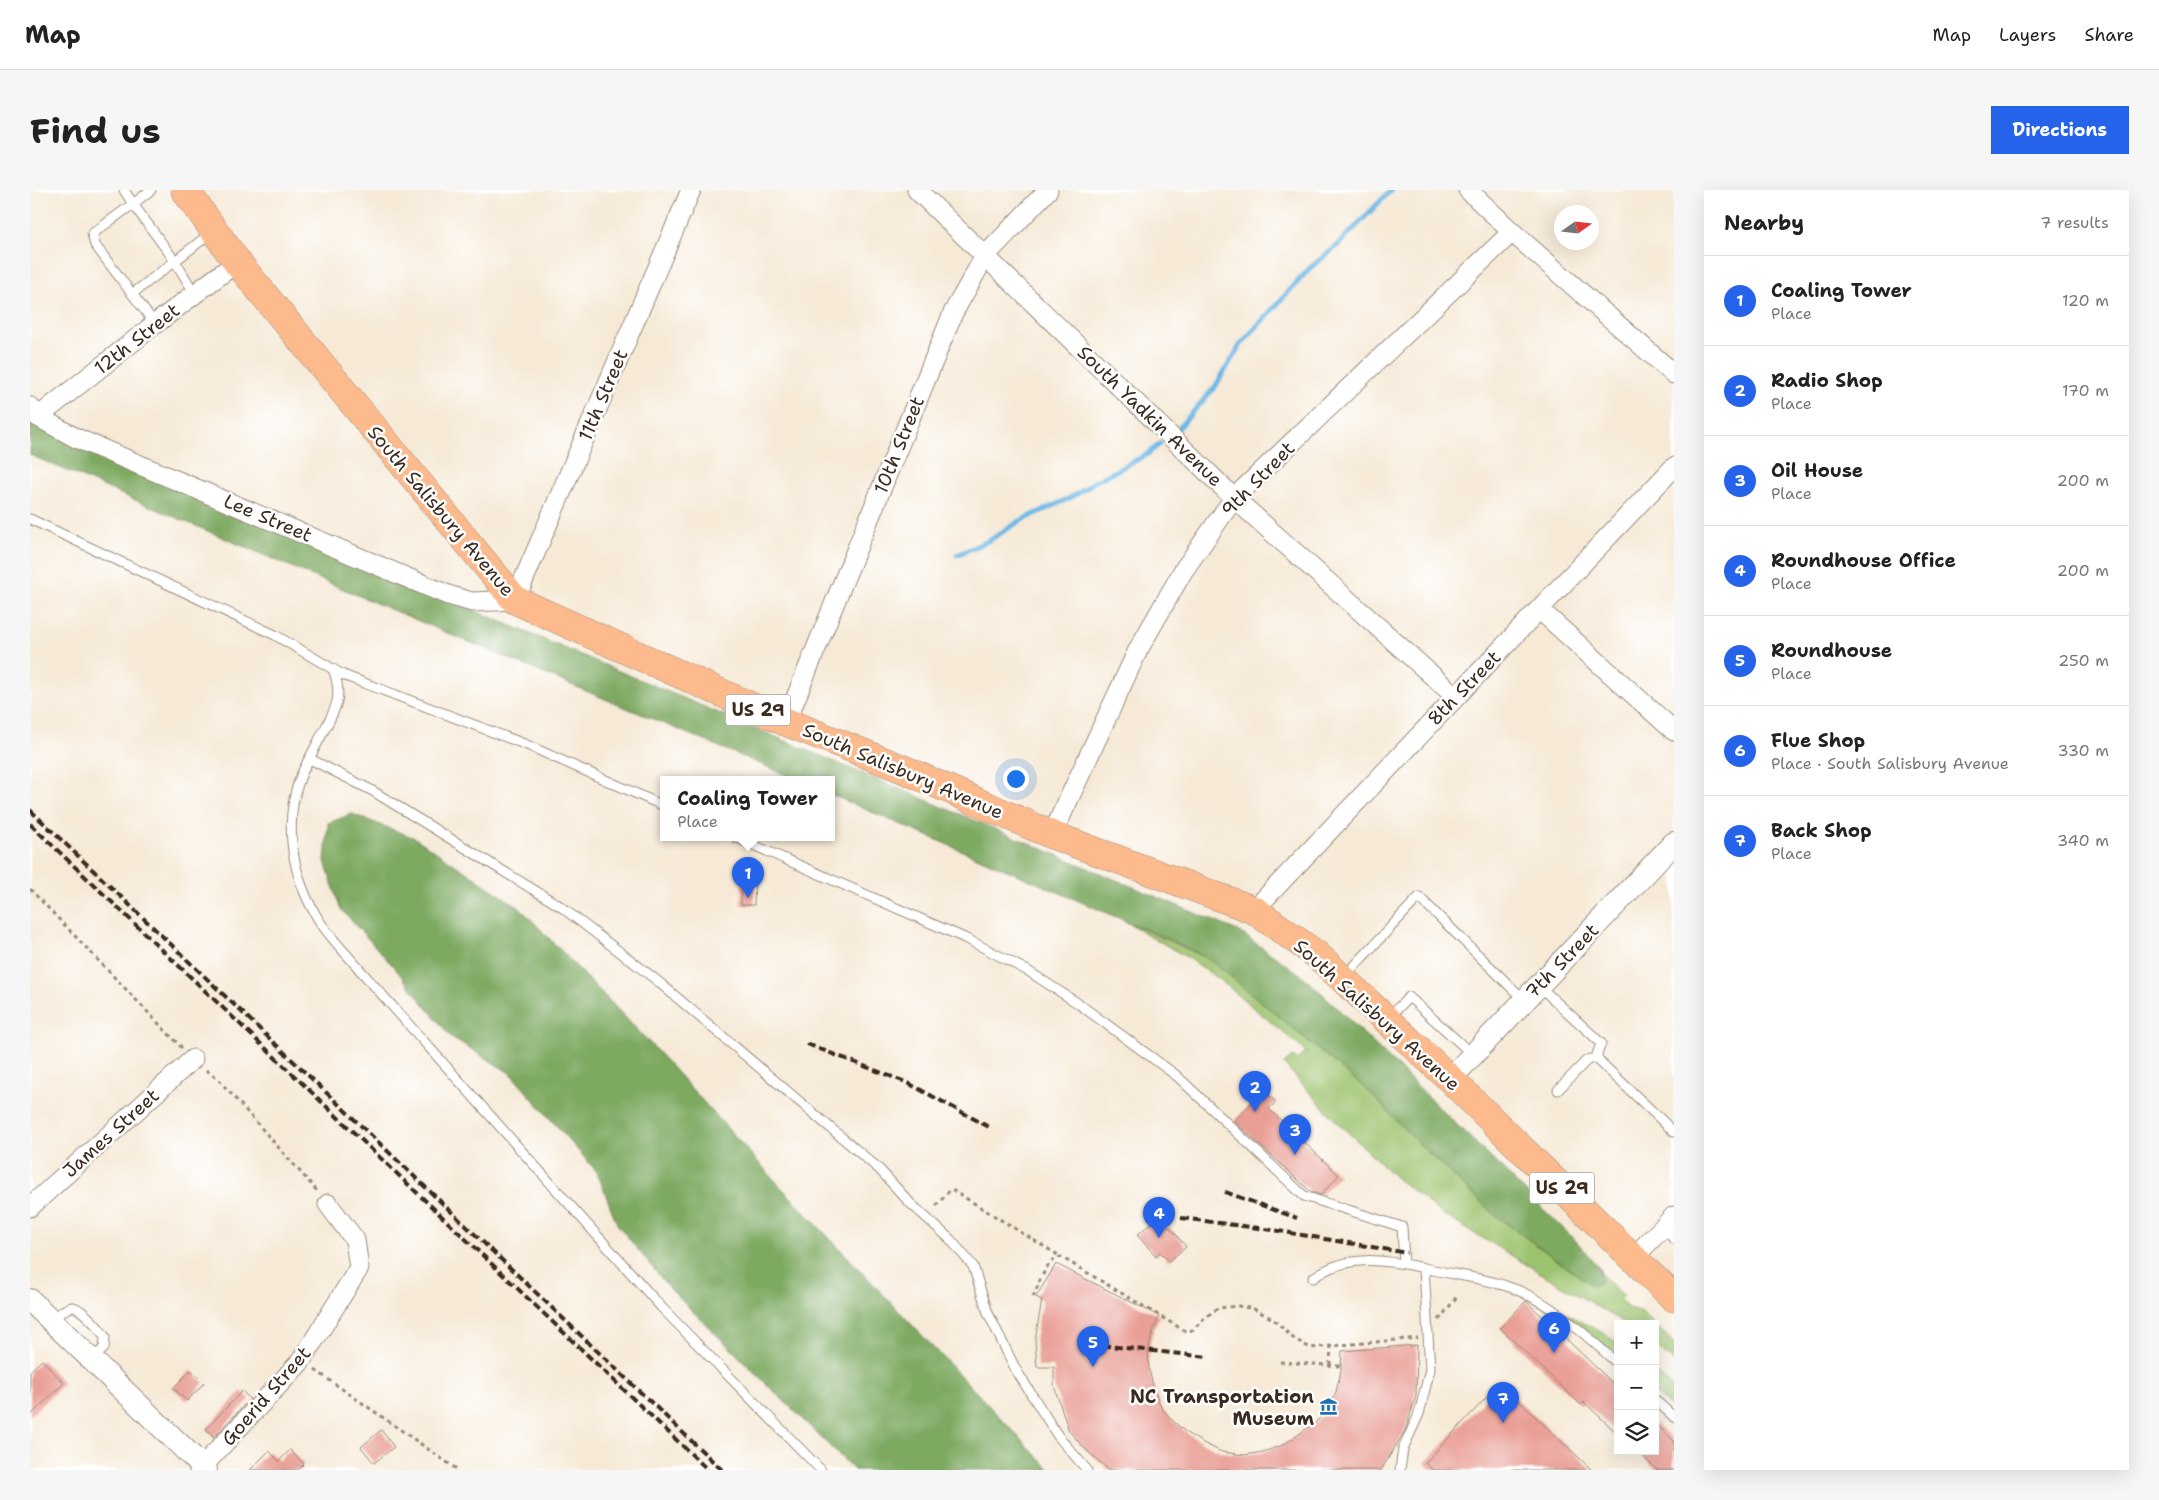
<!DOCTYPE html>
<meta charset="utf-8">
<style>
:root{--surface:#fff;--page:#f6f6f6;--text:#222;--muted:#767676;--line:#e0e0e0;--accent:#2563eb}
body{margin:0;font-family:"Shantell Sans",sans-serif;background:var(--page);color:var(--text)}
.controls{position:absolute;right:15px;bottom:15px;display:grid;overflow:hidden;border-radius:0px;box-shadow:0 5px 20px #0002}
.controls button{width:45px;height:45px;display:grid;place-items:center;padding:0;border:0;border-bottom:1px solid var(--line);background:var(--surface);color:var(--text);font:25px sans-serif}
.compass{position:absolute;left:1524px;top:15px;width:45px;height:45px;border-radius:50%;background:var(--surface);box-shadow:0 5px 20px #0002;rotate:76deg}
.you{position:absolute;left:985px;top:588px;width:18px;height:18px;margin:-12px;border:4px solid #fff;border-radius:50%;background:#1a73e8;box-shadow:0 0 0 8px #1a73e833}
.badge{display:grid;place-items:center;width:32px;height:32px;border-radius:50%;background:var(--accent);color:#fff;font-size:16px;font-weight:700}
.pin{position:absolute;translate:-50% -41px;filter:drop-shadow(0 1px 2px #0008)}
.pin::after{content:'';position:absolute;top:26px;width:18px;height:15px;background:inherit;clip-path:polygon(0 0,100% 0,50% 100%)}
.popup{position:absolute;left:630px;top:586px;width:175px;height:65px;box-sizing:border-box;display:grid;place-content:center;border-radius:0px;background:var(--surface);filter:drop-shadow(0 1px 4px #0005);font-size:16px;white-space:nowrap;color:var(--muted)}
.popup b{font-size:19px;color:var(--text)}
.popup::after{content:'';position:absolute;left:50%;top:100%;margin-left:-10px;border:10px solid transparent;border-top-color:var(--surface)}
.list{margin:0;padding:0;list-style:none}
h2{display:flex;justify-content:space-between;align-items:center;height:65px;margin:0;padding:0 20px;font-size:21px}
h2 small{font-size:16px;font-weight:400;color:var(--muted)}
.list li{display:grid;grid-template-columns:32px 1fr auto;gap:15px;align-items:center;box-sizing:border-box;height:90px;padding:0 20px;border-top:1px solid var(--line)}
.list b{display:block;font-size:19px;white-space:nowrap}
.list p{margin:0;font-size:16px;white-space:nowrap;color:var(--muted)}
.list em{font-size:16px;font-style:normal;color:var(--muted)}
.icon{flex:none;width:28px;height:28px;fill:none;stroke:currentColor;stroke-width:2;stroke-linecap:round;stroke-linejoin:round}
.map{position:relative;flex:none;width:1644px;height:1280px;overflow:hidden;border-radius:0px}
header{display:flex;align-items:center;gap:30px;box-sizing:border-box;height:70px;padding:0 25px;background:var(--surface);border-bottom:1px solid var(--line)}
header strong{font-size:24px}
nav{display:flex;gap:28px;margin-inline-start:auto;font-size:18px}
.intro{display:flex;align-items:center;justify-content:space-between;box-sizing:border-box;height:120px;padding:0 30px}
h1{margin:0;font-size:35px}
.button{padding:12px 22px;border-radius:0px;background:var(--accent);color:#fff;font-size:18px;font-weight:700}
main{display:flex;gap:30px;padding:0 30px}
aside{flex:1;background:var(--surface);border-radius:0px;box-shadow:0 5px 20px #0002}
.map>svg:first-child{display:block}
.green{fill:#9cc36d;stroke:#6c7646}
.forest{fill:#7da960;stroke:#5c6a3f}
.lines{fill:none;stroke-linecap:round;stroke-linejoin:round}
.stream{stroke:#6bb8e5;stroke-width:5}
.building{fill:#e99f96}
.service-casing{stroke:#988a7a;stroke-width:11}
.minor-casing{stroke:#988a7a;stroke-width:21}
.tertiary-casing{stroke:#988a7a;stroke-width:24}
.primary-casing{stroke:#988a7a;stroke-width:29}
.path{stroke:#988a7a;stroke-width:3;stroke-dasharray:4 4;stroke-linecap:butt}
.service{stroke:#fff;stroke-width:9}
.minor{stroke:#fff;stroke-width:19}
.tertiary{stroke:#fff;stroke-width:22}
.primary{stroke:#fcba8d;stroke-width:28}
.rail{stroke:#3b2a1e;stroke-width:4;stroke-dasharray:8 4;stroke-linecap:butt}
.labels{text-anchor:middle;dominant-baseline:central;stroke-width:5;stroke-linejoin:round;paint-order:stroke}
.shield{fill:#fff;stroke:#766a62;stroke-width:1}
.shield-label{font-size:18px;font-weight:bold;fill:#3b2a1e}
.street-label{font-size:19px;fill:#3b2a1e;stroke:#fff}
.poi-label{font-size:19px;font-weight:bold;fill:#3b2a1e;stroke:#fff;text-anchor:end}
</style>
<header>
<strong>Map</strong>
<nav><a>Map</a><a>Layers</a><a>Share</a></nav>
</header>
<div class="intro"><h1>Find us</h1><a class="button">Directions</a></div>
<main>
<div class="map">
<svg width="1644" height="1280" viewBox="0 0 1644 1280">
<rect width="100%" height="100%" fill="#fff"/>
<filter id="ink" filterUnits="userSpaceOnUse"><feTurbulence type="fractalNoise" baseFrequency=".02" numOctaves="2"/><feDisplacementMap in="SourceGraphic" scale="10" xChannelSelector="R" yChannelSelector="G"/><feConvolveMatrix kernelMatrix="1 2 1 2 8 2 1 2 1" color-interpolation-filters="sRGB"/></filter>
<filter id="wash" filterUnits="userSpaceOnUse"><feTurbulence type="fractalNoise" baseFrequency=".0096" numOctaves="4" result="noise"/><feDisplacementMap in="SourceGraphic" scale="20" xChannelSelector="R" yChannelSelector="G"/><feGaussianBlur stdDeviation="1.12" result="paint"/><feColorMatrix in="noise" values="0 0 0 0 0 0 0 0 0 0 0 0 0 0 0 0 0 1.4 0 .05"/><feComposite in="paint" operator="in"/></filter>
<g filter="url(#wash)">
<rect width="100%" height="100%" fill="#f6ead7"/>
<path class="green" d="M1091 729 1181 770 1337 900 1388 953 1465 1025 1563 1096 1571 1091 1569 1078 1572 1085 1594 1106 1590 1110 1600 1120 1611 1121 1624 1134H1596L1412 1024 1366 988 1303 928 1254 874 1263 867 1267 870 1276 862 1267 854 1189 789 1160 769Z
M1529 1120 1575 1144 1588 1154V1167Z
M1625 1135 1644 1153V1172L1625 1157Z
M1625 1182 1644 1198V1220L1625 1203Z"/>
<path class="forest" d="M0 232 15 237 265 345 1208 741 1270 784 1297 808 1546 1051 1569 1078 1571 1091 1563 1096 1465 1025 1388 953 1337 900 1181 770 1142 751 802 605V589H766L348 414 0 265Z
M322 624 385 648 490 718 618 851 750 996 1020 1280H824L640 1099 587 1034 567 982 480 883 420 846 363 776 310 718 295 671 298 633Z"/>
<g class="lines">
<path class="stream" d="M1145 242 1185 197 1211 154 1281 77 1306 57 1361 0
M927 365 960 350 990 331 1044 306 1064 292 1116 265 1130 254"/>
</g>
<g id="blocks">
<path class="building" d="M712 690 725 691 724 715H711Z
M1234 900 1246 912 1239 919 1309 985 1291 1005 1280 1001 1204 931Z
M1127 1028 1137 1039 1139 1036 1156 1057 1139 1071 1130 1062 1126 1066 1107 1045Z
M1026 1074 1129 1126 1122 1144 1118 1162 1119 1180 1124 1199 1132 1219 1144 1232 1158 1244 1175 1254 1192 1262 1214 1265 1233 1262 1253 1255 1285 1233 1298 1219 1306 1202 1311 1180 1312 1161 1387 1155 1386 1206 1375 1241 1351 1280H1079L1054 1258 1039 1241 1024 1196V1177H1007L1005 1150 1012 1110 1006 1107Z
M1496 1111 1588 1198V1244L1554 1212 1551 1215 1470 1138Z
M12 1170 34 1193 0 1226V1181Z
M161 1180 174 1193 157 1211 143 1198Z
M1470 1193 1562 1280H1403L1395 1273Z
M212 1201 220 1209 184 1247 176 1239Z
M1625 1233 1644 1251V1280H1627L1607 1261H1625Z
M351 1240 364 1257 344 1273 331 1257Z
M260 1260 274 1274 268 1280H220L239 1261 249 1271Z"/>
</g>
</g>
<g filter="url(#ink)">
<use href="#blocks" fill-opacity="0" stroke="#988a7a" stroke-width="1"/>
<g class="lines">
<defs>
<path id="service" d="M94 0 103 14 62 44 65 55 125 134
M121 0 103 14 145 71 182 42
M102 104 145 71 165 104
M0 329 245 445 313 485 497 555 634 616
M303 479C315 511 303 522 289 550 283 562 275 575 270 588 253 633 262 686 287 727 298 746 316 763 330 780L632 1118 791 1280
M280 569 341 600 530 716 625 789 849 979 880 1013 920 1049 943 1076 958 1123 986 1180 1028 1246 1057 1280
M705 647 939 750 998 781 1049 814 1147 886 1274 1006 1372 1037 1374 1074
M1314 787 1389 707 1494 810
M1509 796 1571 853 1566 868
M1358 828 1379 807 1443 865
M1528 900 1557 870 1566 868 1644 942
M1633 1038 1644 1049
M1283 1088C1317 1063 1355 1070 1394 1078
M21 1130C27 1126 34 1118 42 1117 50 1116 71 1140 75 1147L74 1158 62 1170
M1625 1210 1644 1227
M1370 1280 1373 1259 1389 1224 1400 1179 1394 1078C1420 1084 1447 1087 1473 1095 1517 1108 1555 1144 1588 1174"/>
<path id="minor" d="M887 0 1204 308 1425 506
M1438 0 1482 42 1644 184
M0 217 8 227 46 248 418 405 442 412 485 410 661 0
M8 227 125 134 207 72
M1510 420 1644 541
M756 532 923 123 955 66 1018 0
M1022 645 1108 460 1153 381 1204 308 1482 42
M1224 720 1644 277
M0 1017 163 869
M1603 1068 1644 1026
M169 1280 271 1171 329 1078 325 1050 298 1014"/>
<path id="tertiary" d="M1420 889 1644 653
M0 1110 176 1280"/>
<path id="primary" d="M155 0 207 72 485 410 756 532 873 579 1022 645 1224 720 1287 765 1420 889 1644 1108"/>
</defs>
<use href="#service" class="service-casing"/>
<use href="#minor" class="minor-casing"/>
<use href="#tertiary" class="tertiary-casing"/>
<use href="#primary" class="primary-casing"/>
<path class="path" d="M0 699 153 859
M176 880 188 889 288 1002
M906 1016 921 999 1031 1067
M1003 1107C1009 1094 1016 1069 1031 1067L1155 1141 1163 1140 1173 1129 1188 1118 1208 1116 1224 1119 1243 1129 1263 1148 1280 1158 1388 1148
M1409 1130 1428 1105
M1250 1172 1311 1176
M1300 1175 1301 1155
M285 1180 428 1280"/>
<use href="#service" class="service"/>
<use href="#minor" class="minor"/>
<use href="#tertiary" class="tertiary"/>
<use href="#primary" class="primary"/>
<path class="rail" d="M0 620 692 1280
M0 634 678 1280
M777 854 878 893 959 937
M1195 1002 1267 1028
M1151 1028 1243 1040 1377 1063
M1060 1154 1178 1167"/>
</g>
</g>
<defs>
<symbol id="museum-bare" viewBox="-9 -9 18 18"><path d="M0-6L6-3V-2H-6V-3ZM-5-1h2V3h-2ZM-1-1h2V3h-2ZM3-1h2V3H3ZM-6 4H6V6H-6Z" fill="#1f6fb2" stroke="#fff" stroke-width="2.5" paint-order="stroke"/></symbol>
</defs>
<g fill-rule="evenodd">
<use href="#museum-bare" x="1286" y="1204" width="25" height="25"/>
</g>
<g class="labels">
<g class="shield">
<rect x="695.5" y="504.5" width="65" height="31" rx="4"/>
<rect x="1499.5" y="982.5" width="65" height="31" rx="4"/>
</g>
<g class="shield-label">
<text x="728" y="520">US 29</text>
<text x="1532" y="998">US 29</text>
</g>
<g class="street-label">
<text transform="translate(107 149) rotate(-38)">12th Street</text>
<text transform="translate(573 205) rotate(-67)">11th Street</text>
<text transform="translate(1120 226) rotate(44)">South Yadkin Avenue</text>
<text transform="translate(869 255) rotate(-68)">10th Street</text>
<text transform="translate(1228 289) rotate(-46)">9th Street</text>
<text transform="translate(411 321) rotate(50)">South Salisbury Avenue</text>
<text transform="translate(238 328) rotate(23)">Lee Street</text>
<text transform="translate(1434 498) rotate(-46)">8th Street</text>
<text transform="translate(873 581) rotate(23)">South Salisbury Avenue</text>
<text transform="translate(1532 771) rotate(-46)">7th Street</text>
<text transform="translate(1347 825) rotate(42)">South Salisbury Avenue</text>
<text transform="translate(81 943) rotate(-42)">James Street</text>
<text transform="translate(236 1206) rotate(-49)">Goerid Street</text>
</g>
<g class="poi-label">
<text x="1284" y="1206">NC Transportation<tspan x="1284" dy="22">Museum</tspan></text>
</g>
</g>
</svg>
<div class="controls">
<button>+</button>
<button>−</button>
<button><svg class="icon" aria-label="layers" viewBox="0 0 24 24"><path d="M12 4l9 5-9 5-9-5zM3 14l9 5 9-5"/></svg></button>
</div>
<svg class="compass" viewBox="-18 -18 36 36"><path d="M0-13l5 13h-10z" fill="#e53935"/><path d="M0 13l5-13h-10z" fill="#767676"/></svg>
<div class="you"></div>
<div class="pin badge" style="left:718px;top:708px">1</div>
<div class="popup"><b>Coaling Tower</b>Place</div>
<div class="pin badge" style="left:1225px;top:922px">2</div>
<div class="pin badge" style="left:1265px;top:965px">3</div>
<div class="pin badge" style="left:1129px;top:1048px">4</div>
<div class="pin badge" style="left:1063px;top:1177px">5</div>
<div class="pin badge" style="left:1524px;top:1163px">6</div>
<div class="pin badge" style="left:1473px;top:1233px">7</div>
</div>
<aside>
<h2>Nearby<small>7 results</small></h2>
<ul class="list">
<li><span class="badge">1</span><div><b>Coaling Tower</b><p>Place</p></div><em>120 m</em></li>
<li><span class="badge">2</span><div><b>Radio Shop</b><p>Place</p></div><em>170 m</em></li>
<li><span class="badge">3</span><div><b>Oil House</b><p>Place</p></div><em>200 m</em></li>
<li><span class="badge">4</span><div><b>Roundhouse Office</b><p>Place</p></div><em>200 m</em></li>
<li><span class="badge">5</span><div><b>Roundhouse</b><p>Place</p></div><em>250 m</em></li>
<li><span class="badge">6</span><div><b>Flue Shop</b><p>Place · South Salisbury Avenue</p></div><em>330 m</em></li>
<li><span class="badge">7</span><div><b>Back Shop</b><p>Place</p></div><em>340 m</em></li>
</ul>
</aside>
</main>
